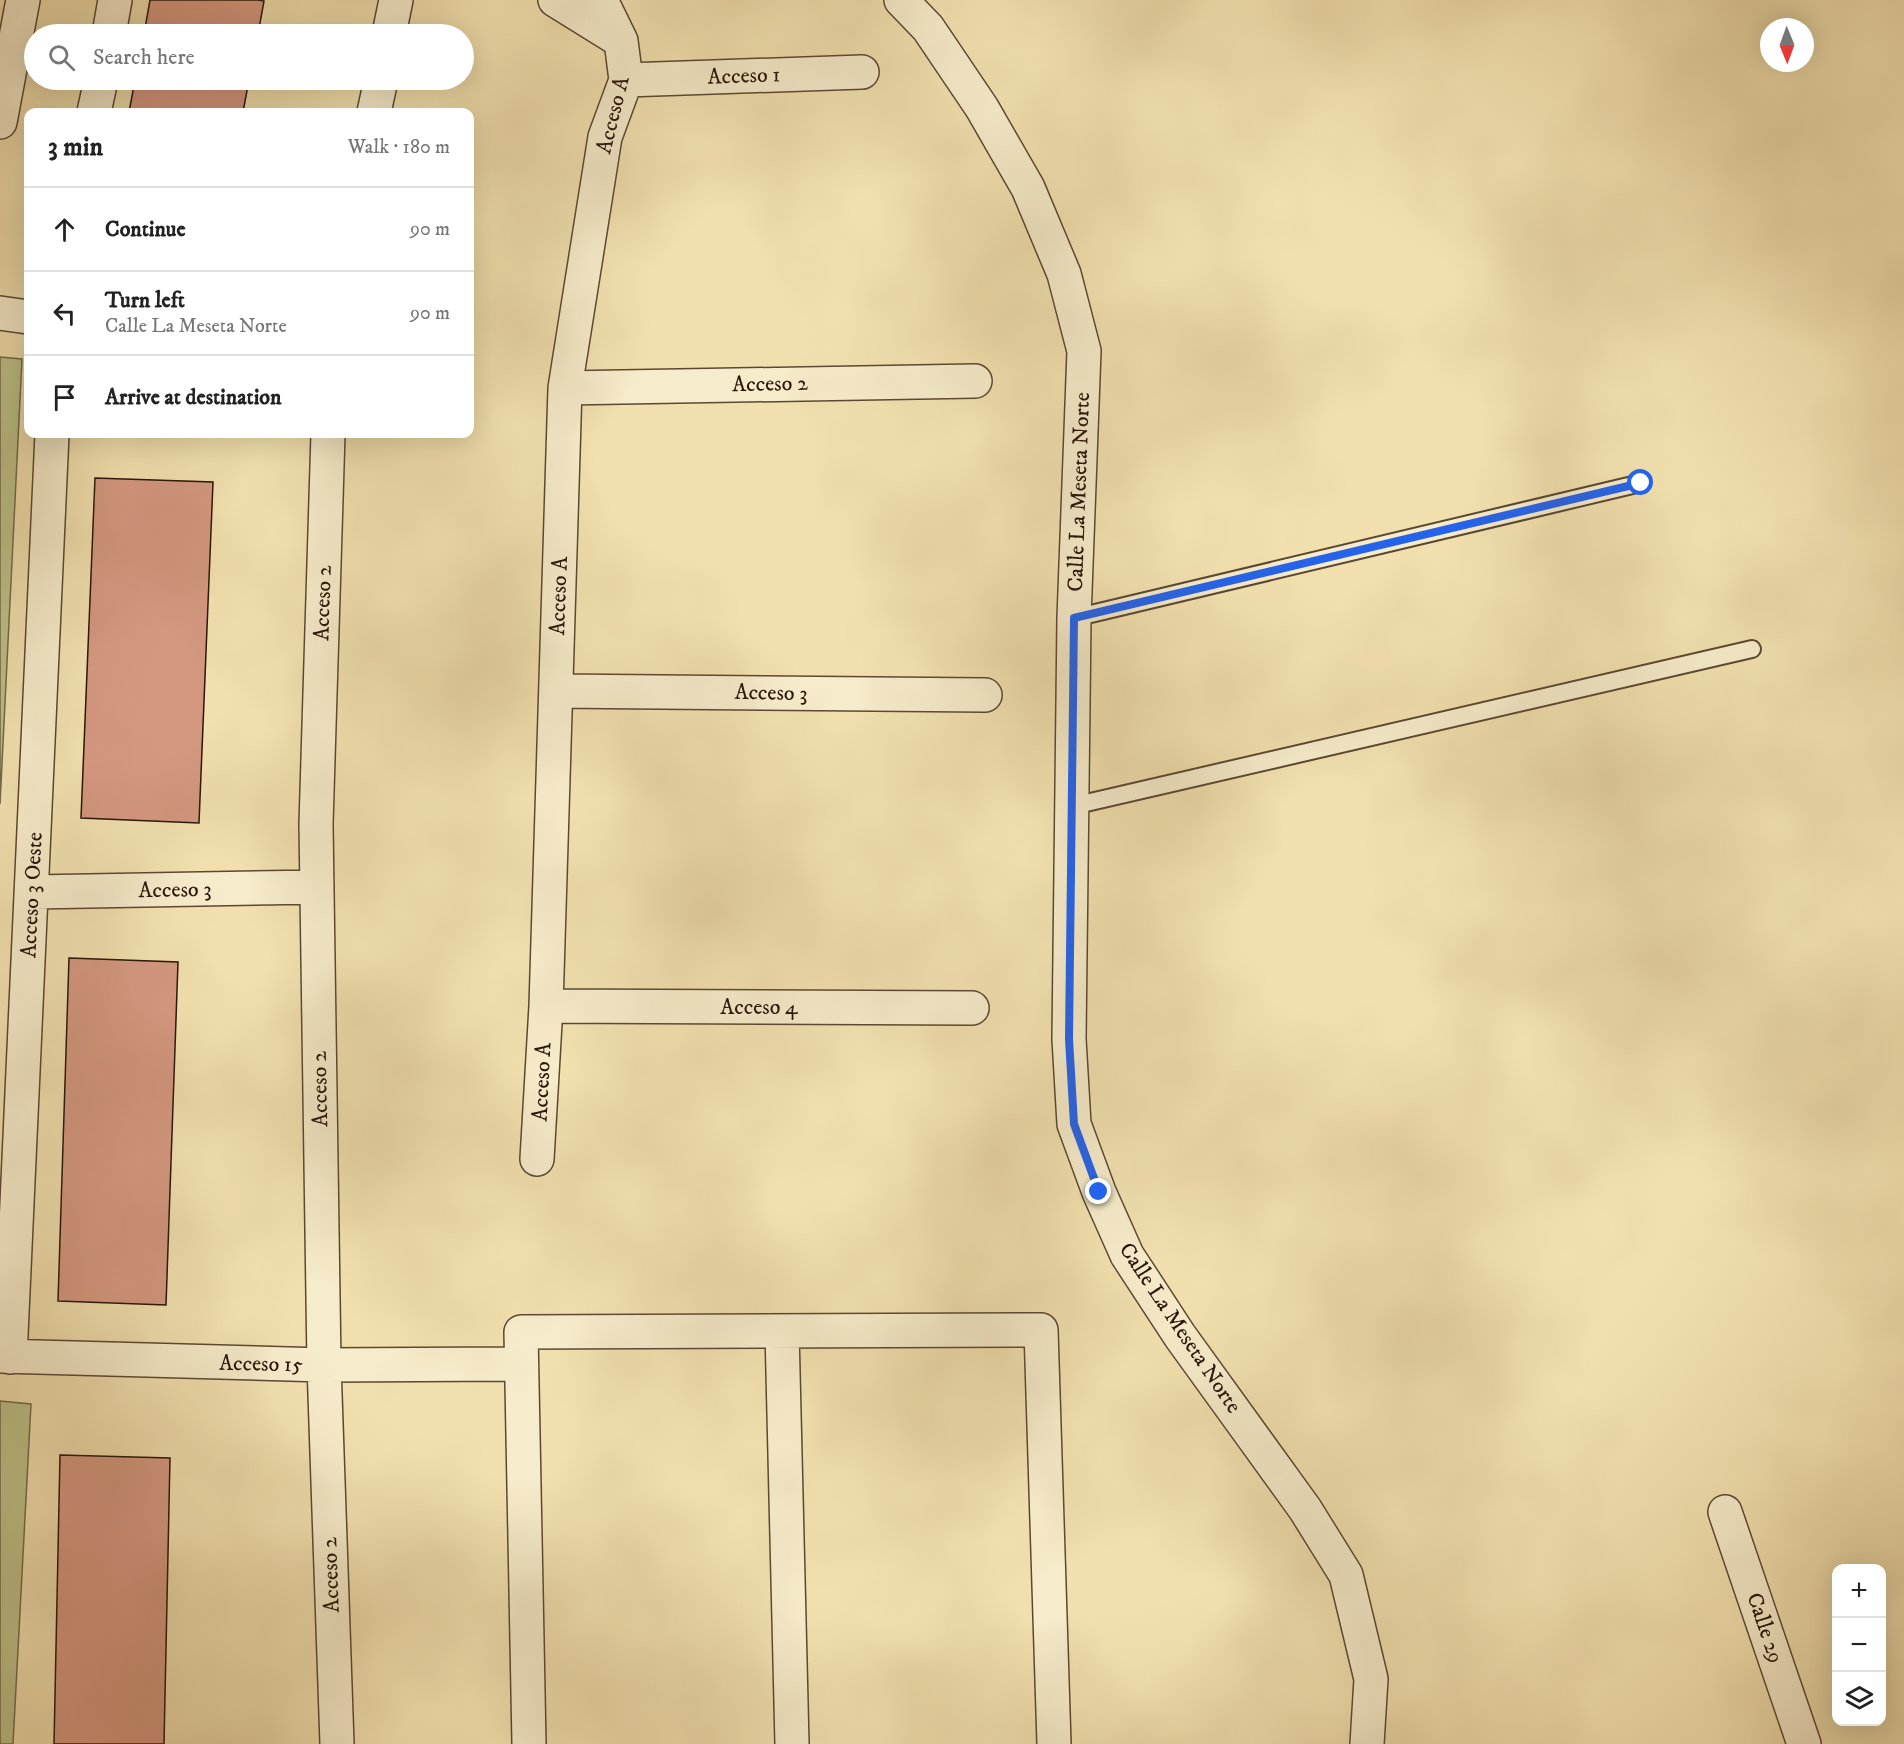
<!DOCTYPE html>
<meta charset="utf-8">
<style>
:root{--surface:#fff;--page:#f6f6f6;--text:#222;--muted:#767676;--line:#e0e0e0}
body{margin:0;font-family:"IM FELL DW Pica",serif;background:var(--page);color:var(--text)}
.controls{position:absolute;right:18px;bottom:18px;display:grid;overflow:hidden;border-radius:12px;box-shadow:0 6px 24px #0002}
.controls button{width:54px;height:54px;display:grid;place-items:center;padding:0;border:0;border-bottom:2px solid var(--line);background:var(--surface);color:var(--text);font:30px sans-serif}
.compass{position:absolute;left:1760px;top:18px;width:54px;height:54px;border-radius:50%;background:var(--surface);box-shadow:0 6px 24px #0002;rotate:179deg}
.stop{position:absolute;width:18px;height:18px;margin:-14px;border:4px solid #2563eb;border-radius:50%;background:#fff}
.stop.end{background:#2563eb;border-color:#fff;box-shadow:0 2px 6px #0008}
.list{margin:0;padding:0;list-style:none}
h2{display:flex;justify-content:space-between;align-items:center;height:78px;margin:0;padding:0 24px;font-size:26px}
h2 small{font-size:20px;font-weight:400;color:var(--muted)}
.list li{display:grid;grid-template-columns:39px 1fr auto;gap:18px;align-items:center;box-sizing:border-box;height:84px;padding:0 24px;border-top:2px solid var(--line)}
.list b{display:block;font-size:22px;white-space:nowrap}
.list p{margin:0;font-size:20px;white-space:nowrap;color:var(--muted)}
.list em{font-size:20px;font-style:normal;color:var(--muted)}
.icon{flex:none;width:33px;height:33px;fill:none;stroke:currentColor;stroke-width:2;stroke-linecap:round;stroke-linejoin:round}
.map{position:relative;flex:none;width:1904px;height:1744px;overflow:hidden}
.search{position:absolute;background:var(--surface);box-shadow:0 6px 24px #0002;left:24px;top:24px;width:450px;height:66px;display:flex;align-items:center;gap:15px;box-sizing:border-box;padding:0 21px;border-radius:33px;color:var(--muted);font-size:22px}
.panel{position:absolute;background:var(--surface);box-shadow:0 6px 24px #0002;left:24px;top:108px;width:450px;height:330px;border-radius:12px}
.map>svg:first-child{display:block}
.green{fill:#bdc188;stroke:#736b49;stroke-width:1.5}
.building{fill:#d49880;stroke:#29150a;stroke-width:1.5}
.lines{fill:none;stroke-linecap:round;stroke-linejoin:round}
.service-casing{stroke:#5b4833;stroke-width:20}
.minor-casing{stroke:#5b4833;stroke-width:36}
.service{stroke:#f6ebca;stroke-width:16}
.minor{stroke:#f6ebca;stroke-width:33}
.route{stroke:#2563eb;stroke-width:8}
.labels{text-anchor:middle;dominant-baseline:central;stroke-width:5;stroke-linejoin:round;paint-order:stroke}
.street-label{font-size:22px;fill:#29150a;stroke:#f6ebca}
</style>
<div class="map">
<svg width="1904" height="1744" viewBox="0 0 1904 1744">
<rect width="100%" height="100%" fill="#f1e0ae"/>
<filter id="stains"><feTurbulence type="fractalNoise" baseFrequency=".00333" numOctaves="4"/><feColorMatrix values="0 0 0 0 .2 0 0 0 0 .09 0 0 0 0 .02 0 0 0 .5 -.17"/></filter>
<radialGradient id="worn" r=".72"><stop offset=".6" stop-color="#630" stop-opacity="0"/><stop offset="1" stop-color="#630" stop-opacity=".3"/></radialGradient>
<path class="green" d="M0 357 22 359 0 804Z
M0 1401 31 1404 13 1744H0Z"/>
<path class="building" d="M150 0H258L264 1 258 34H144Z
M135 80H249L243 112H129Z
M95 478 213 482 199 823 81 818Z
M69 958 178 962 166 1305 58 1301Z
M60 1455 170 1458 164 1744H54Z"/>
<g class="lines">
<defs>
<path id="service" d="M1074 618 1641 483
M1073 806 1752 649"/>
<path id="minor" d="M555 0 621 41 601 0
M901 0 928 28 982 108 1028 188 1064 274 1084 351 1074 618 1069 1039 1074 1124 1099 1192 1127 1255 1180 1336 1305 1509 1346 1575 1371 1679 1367 1744
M109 34 115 0
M389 34 396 0
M626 80 862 72
M94 112 101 80
M374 112 381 80
M0 122 23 0
M0 313 28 317
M565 388 975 381
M328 434 316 824 324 1365 337 1744
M556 691 985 695
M33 892 317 887
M546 1006 972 1008
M537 1159 546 1006 565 388 605 137 626 80 621 41
M782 1331 792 1744
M0 1356 324 1365 521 1364
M10 1357 52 434
M1725 1512 1804 1744
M529 1744 521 1332 1041 1330 1054 1744"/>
</defs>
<use href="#service" class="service-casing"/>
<use href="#minor" class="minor-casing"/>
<use href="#service" class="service"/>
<use href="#minor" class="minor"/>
</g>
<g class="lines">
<path class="route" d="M1099 1192 1074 1124 1069 1039 1074 618 1641 483"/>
</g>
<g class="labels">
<g class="street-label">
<text transform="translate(744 76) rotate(-2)">Acceso 1</text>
<text transform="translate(613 115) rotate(-76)">Acceso A</text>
<text transform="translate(770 384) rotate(-1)">Acceso 2</text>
<text transform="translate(1079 492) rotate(-88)">Calle La Meseta Norte</text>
<text transform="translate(559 596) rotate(-88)">Acceso A</text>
<text transform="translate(323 603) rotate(-88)">Acceso 2</text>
<text transform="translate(771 693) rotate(1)">Acceso 3</text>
<text transform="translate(175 890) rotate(-1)">Acceso 3</text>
<text transform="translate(32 895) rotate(-87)">Acceso 3 Oeste</text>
<text x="759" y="1007">Acceso 4</text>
<text transform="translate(542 1082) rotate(-87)">Acceso A</text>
<text transform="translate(320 1089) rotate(-91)">Acceso 2</text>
<text transform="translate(1180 1328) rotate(56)">Calle La Meseta Norte</text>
<text transform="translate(261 1364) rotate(1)">Acceso 15</text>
<text transform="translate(331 1575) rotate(-92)">Acceso 2</text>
<text transform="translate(1765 1628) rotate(71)">Calle 29</text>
</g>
</g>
<rect width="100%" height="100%" filter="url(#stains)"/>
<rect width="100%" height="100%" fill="url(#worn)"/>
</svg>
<div class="controls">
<button>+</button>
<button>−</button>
<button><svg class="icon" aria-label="layers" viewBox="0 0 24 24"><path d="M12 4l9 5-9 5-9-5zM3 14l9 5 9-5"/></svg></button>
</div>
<svg class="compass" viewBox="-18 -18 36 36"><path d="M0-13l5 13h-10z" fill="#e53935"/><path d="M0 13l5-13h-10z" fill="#767676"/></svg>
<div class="stop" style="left:1641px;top:483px"></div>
<div class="stop end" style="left:1099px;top:1192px"></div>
<div class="search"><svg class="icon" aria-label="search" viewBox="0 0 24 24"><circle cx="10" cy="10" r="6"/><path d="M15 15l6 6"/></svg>Search here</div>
<section class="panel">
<h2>3 min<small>Walk · 180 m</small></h2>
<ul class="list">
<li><svg class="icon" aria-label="ahead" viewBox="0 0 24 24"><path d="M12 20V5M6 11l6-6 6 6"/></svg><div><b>Continue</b></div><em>90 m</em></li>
<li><svg class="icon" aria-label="left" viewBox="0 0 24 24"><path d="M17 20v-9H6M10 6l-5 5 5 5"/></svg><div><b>Turn left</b><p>Calle La Meseta Norte</p></div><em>90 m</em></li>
<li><svg class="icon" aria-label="arrive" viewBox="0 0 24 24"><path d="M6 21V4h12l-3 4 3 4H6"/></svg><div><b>Arrive at destination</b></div></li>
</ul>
</section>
</div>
